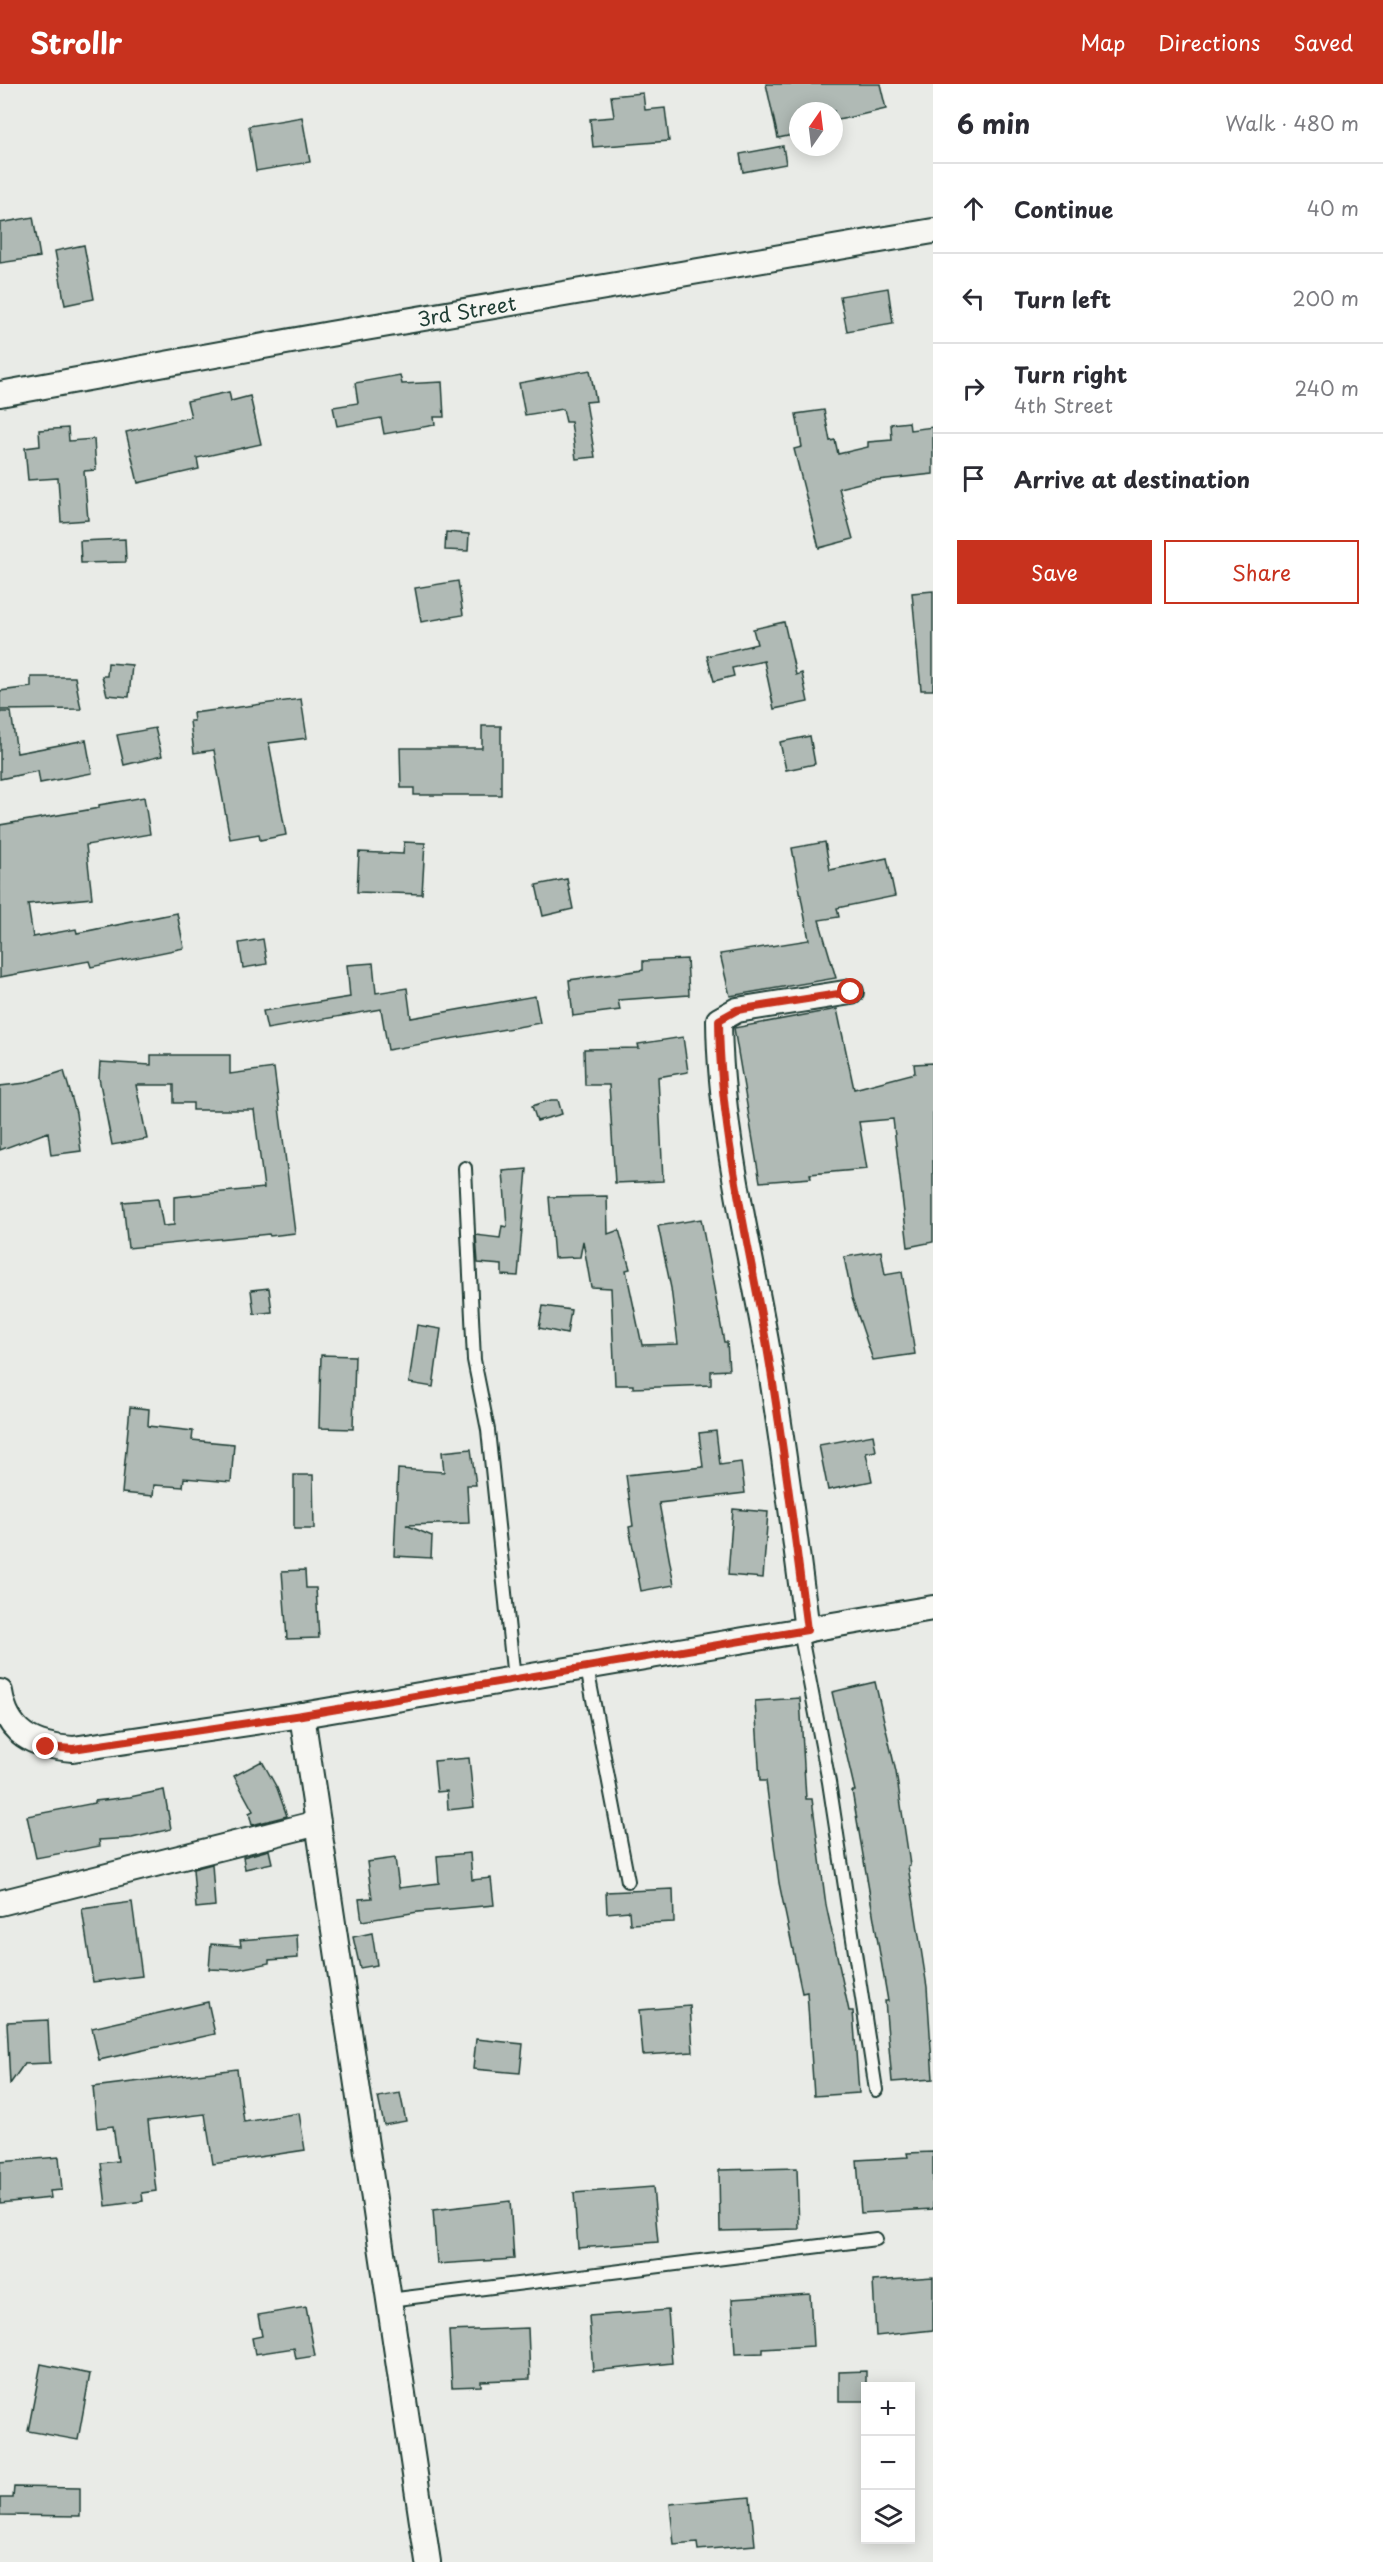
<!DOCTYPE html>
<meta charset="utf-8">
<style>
:root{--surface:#fff;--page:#f2f2f3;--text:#2b2b33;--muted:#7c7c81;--line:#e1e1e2;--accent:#c8321e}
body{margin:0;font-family:"Playpen Sans",sans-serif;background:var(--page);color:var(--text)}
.controls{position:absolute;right:18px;bottom:18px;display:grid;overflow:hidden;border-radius:0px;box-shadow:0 3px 15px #0003}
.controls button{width:54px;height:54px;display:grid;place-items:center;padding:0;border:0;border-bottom:2px solid var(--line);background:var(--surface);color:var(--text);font:30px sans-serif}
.compass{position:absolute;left:789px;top:18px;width:54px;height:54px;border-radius:50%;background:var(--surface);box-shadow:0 3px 15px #0003;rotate:14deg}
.stop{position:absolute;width:18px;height:18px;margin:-14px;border:4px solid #c8321e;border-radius:50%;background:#fff}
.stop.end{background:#c8321e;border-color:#fff;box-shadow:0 2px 6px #0008}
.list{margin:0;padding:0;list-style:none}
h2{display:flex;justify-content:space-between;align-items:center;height:78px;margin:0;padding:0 24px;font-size:26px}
h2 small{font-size:20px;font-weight:400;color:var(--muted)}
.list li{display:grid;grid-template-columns:39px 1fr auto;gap:18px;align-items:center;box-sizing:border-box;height:90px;padding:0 24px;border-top:2px solid var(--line)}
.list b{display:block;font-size:22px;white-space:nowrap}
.list p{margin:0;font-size:20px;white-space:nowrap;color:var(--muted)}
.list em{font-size:20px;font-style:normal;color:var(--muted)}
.actions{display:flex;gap:12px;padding:18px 24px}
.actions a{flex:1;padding:14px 0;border:2px solid var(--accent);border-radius:0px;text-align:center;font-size:21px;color:var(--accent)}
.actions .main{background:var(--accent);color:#fff}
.icon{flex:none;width:33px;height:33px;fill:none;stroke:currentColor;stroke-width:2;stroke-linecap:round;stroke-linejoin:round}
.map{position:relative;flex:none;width:933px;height:2478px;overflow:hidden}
header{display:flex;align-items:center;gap:36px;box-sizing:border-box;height:84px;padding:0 30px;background:var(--accent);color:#fff}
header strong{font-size:28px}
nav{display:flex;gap:33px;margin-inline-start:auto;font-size:21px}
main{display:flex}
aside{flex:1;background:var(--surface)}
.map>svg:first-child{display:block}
.building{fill:#b0bab5;stroke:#1f3d34;stroke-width:1.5}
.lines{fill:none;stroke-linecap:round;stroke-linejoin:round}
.lane-casing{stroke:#1f3d34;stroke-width:16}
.street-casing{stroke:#1f3d34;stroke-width:28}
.lane{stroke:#f6f6f2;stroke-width:12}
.street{stroke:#f6f6f2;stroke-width:24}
.route{stroke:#c8321e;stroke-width:8}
.labels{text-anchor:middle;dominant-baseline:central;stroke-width:6;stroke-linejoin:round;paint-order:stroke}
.street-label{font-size:20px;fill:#1f3d34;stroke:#f6f6f2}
</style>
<header>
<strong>Strollr</strong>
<nav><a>Map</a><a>Directions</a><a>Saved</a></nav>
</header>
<main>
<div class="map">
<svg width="933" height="2478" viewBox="0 0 933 2478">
<rect width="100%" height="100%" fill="#e9ebe7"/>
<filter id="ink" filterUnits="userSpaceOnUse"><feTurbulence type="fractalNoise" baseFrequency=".0167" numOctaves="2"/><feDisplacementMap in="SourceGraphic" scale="12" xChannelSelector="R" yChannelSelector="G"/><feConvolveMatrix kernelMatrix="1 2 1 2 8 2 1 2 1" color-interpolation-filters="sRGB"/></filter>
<g filter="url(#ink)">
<path class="building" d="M766 0H880L886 25 834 37V27H798V50L778 54Z
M643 9 645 26 665 24 669 57 593 63 590 35 614 33 611 12Z
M302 33 310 78 256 87 249 42Z
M783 62 786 80 743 88 740 70Z
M33 133 40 173 0 179V139Z
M84 161 94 215 65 221 55 167Z
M888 204 893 239 847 247 840 212Z
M590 286 596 317 586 318 595 373 576 375 571 338H566L563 325 525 331 519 299Z
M400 291 402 300 442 298 444 333H434L435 341 384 350 381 334 337 342 333 323 358 319 355 299Z
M229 308 231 317 250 312 261 360 197 374 199 385 138 399 126 348 191 333 187 317Z
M824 326 830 357 835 356 838 370 868 363V358L892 356 891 340 909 338 910 346 933 343V390L868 397 839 404 853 455 819 464 794 365 802 363 796 330Z
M68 344 69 357 94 355 96 386 84 387 88 436 61 438 58 394 28 396 25 364 40 362 39 346Z
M446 448 469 450 468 467 445 466Z
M125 455 126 478 81 479 80 457Z
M458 497 463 531 421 538 415 504Z
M933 507V606H921L912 509Z
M784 538 796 591 802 589 808 618 774 625 764 577 732 584 734 592 714 597 707 572 757 560 753 545Z
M108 579 132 581 129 613 107 611 102 592H107Z
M31 593H75L81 625 0 626V607L31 603Z
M301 615 307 654 269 659 286 751 260 756 259 750 230 755 214 666 194 669 190 637H194L193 629Z
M0 628H11L17 669 86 656 92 689 40 699 38 687 0 695Z
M482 642H501V711H414V704H401L400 664H482Z
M155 644 162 672 124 681 117 651Z
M810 652 815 680 786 686 780 658Z
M144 713 150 750 86 761 92 814 28 820 33 853 76 845 77 849 177 829 184 864 91 883 89 877 0 893V741L99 724V721Z
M404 758 425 759 422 810 357 808 359 768 403 770Z
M825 758 830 786 887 774 895 812 837 824 839 833 819 836 836 894 730 912 720 870 809 856 792 764Z
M567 795 573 825 543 832 536 801Z
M263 855 267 880 243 884 239 859Z
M687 875 689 911 618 916 620 926 573 932 569 896 643 886V877Z
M373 879 376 909 407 904 411 934 535 912 540 939 388 966 381 925 267 945 263 927 350 913 347 881Z
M837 925 854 1005 915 989 914 980 933 979V1158L908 1163 893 1035 859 1038 867 1085 810 1090 811 1094 760 1098 734 944Z
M683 953 688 988 658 993 663 1097 615 1099 609 1001H585L584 965 639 964 638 960Z
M151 971H230V990L274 984 295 1149 270 1152 269 1150 128 1164 123 1118 158 1115 163 1142 174 1141V1113L264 1104 254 1026H193V1019H174V1001H136L147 1055 112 1061 99 994 100 978 151 981Z
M64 987 76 1029 81 1067 51 1071 48 1048 0 1066V1002L26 999Z
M551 1016H558L562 1030 537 1037 532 1022Z
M527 1085 518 1192 502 1191V1181L478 1179 476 1151 500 1154 502 1142 507 1143 503 1087Z
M607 1112 608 1150 619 1146 630 1185 626 1186 642 1261 678 1260 671 1204 658 1142 701 1135 724 1258H727L729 1286 711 1287V1301L633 1304V1301H615L611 1204 591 1203 583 1157 580 1173 554 1174 549 1113Z
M881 1167 885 1191 902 1188 915 1270 873 1276 852 1214 844 1173Z
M269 1204 272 1228 254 1230 251 1206Z
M543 1222 571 1226 567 1250 539 1244Z
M417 1241 441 1245 433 1303 409 1299Z
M321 1271 355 1272 353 1345 319 1344Z
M130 1323 149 1325 148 1342 193 1347 192 1356 234 1360 231 1398 184 1394 183 1403 154 1401 153 1412 122 1409Z
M716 1347 720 1381 741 1378 745 1409 659 1419 674 1501 641 1507 629 1443 633 1442 626 1391 703 1383 699 1349Z
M873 1351 876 1367 866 1369 872 1397 828 1406 819 1361Z
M471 1365 476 1401H467L469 1439 406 1441 432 1452 431 1474 394 1472 398 1385 444 1388 442 1368Z
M294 1391H313L314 1445H294Z
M733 1425 768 1428 763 1494 728 1491Z
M305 1486 306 1504H316L319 1554 287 1555 282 1487Z
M875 1598 896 1688 910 1781 908 1782 927 1903 933 1995 892 1998 885 1917H888L852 1707H855L832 1608Z
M800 1614 806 1715H812L826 1821 849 1927H853L859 2009 814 2012 807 1908 802 1909 779 1799 766 1697H760L755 1617Z
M469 1674 474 1723 448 1726 447 1707 437 1708 434 1677Z
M262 1677 277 1704 287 1732 252 1741 249 1729 253 1727 234 1692Z
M164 1706 171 1745 132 1754 99 1756 100 1762 36 1774 27 1732 95 1719V1717L130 1713Z
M269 1766 272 1779 245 1785 243 1773Z
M470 1769 472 1796 491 1794 494 1821 418 1828 362 1837 359 1815 372 1814 367 1778 395 1774 399 1804 439 1799 437 1772Z
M212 1780 215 1822 196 1824 193 1785Z
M673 1805 674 1838 630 1840 629 1827 607 1829 606 1808Z
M132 1818 142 1892 93 1898 82 1825Z
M372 1849 377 1881 360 1884 353 1853Z
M297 1851 298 1874 269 1876V1879L234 1886 209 1885 211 1860 241 1862 240 1856Z
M208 1918 215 1950 99 1976 92 1944Z
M690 1922 693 1968 643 1971 639 1926Z
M48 1936 50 1979 24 1980 10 2000 7 1938Z
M476 1955 523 1960 520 1989 473 1985Z
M237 1985 244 2038 299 2029 305 2066 213 2080 205 2030 148 2037 156 2107 142 2109 143 2117 106 2122 101 2079 118 2077 113 2042 97 2044 93 2003Z
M400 2009 406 2037 384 2041 378 2013Z
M933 2068V2125L861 2129 857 2076 908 2073 907 2069Z
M59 2073 62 2106 50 2107 51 2114 0 2119V2078Z
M797 2084 799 2145 720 2147 719 2086Z
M653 2103 658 2158 578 2164 574 2109Z
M510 2117 514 2175 437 2180 433 2126Z
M933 2193V2246L876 2252 873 2197Z
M810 2210 813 2262 763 2265V2269L735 2270 732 2215Z
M306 2223 315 2272 296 2275 294 2264 255 2270 252 2254 262 2252 258 2231Z
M668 2226 672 2279 593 2287 589 2232Z
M528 2244 530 2295 481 2297V2302L452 2303 449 2247Z
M41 2280 90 2290 78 2356 28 2347Z
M866 2287V2317H839V2288Z
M14 2403 80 2404V2432L0 2431V2414H13Z
M750 2413 755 2461 698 2466 697 2459 674 2461 670 2420Z"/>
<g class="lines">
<defs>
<path id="lane" d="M465 1084 474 1276 488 1346 514 1595
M800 1547 829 1698 876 2006
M587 1584 628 1797
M389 2216 876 2155"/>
<g id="street">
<path id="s1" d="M0 310 330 250 933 147"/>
<path d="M807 1546C795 1452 783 1357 767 1263 748 1155 720 1047 719 936L737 926 851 908"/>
<path d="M0 1608C7 1650 33 1662 73 1665L302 1631 933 1524"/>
<path d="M302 1631 428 2478"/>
<path d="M0 1819 318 1739"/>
</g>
</defs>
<use href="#lane" class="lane-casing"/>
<use href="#street" class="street-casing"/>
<use href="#lane" class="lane"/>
<use href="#street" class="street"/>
</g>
</g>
<g class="lines" filter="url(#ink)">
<path class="route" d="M46 1663 73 1665 302 1631 807 1546C795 1452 783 1357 767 1263 748 1155 720 1047 719 936L737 926 851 908"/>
</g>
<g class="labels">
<g class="street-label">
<text stroke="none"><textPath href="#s1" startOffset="474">3rd Street</textPath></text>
</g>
</g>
</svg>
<div class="controls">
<button>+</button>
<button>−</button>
<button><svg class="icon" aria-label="layers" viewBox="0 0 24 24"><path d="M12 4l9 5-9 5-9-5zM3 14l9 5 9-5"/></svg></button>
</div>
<svg class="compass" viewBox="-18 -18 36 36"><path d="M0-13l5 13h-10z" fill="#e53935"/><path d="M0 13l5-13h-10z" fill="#7c7c81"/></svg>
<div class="stop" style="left:851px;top:908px"></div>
<div class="stop end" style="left:46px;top:1663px"></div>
</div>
<aside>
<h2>6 min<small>Walk · 480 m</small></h2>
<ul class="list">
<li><svg class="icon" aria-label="ahead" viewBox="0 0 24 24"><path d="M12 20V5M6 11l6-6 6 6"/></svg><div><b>Continue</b></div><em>40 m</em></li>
<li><svg class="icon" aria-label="left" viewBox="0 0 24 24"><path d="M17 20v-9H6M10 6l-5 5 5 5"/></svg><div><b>Turn left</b></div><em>200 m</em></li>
<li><svg class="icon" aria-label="right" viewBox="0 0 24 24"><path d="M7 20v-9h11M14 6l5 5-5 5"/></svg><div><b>Turn right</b><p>4th Street</p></div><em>240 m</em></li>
<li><svg class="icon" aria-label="arrive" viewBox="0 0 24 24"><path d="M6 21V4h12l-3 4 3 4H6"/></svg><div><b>Arrive at destination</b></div></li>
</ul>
<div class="actions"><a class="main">Save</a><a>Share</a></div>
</aside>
</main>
